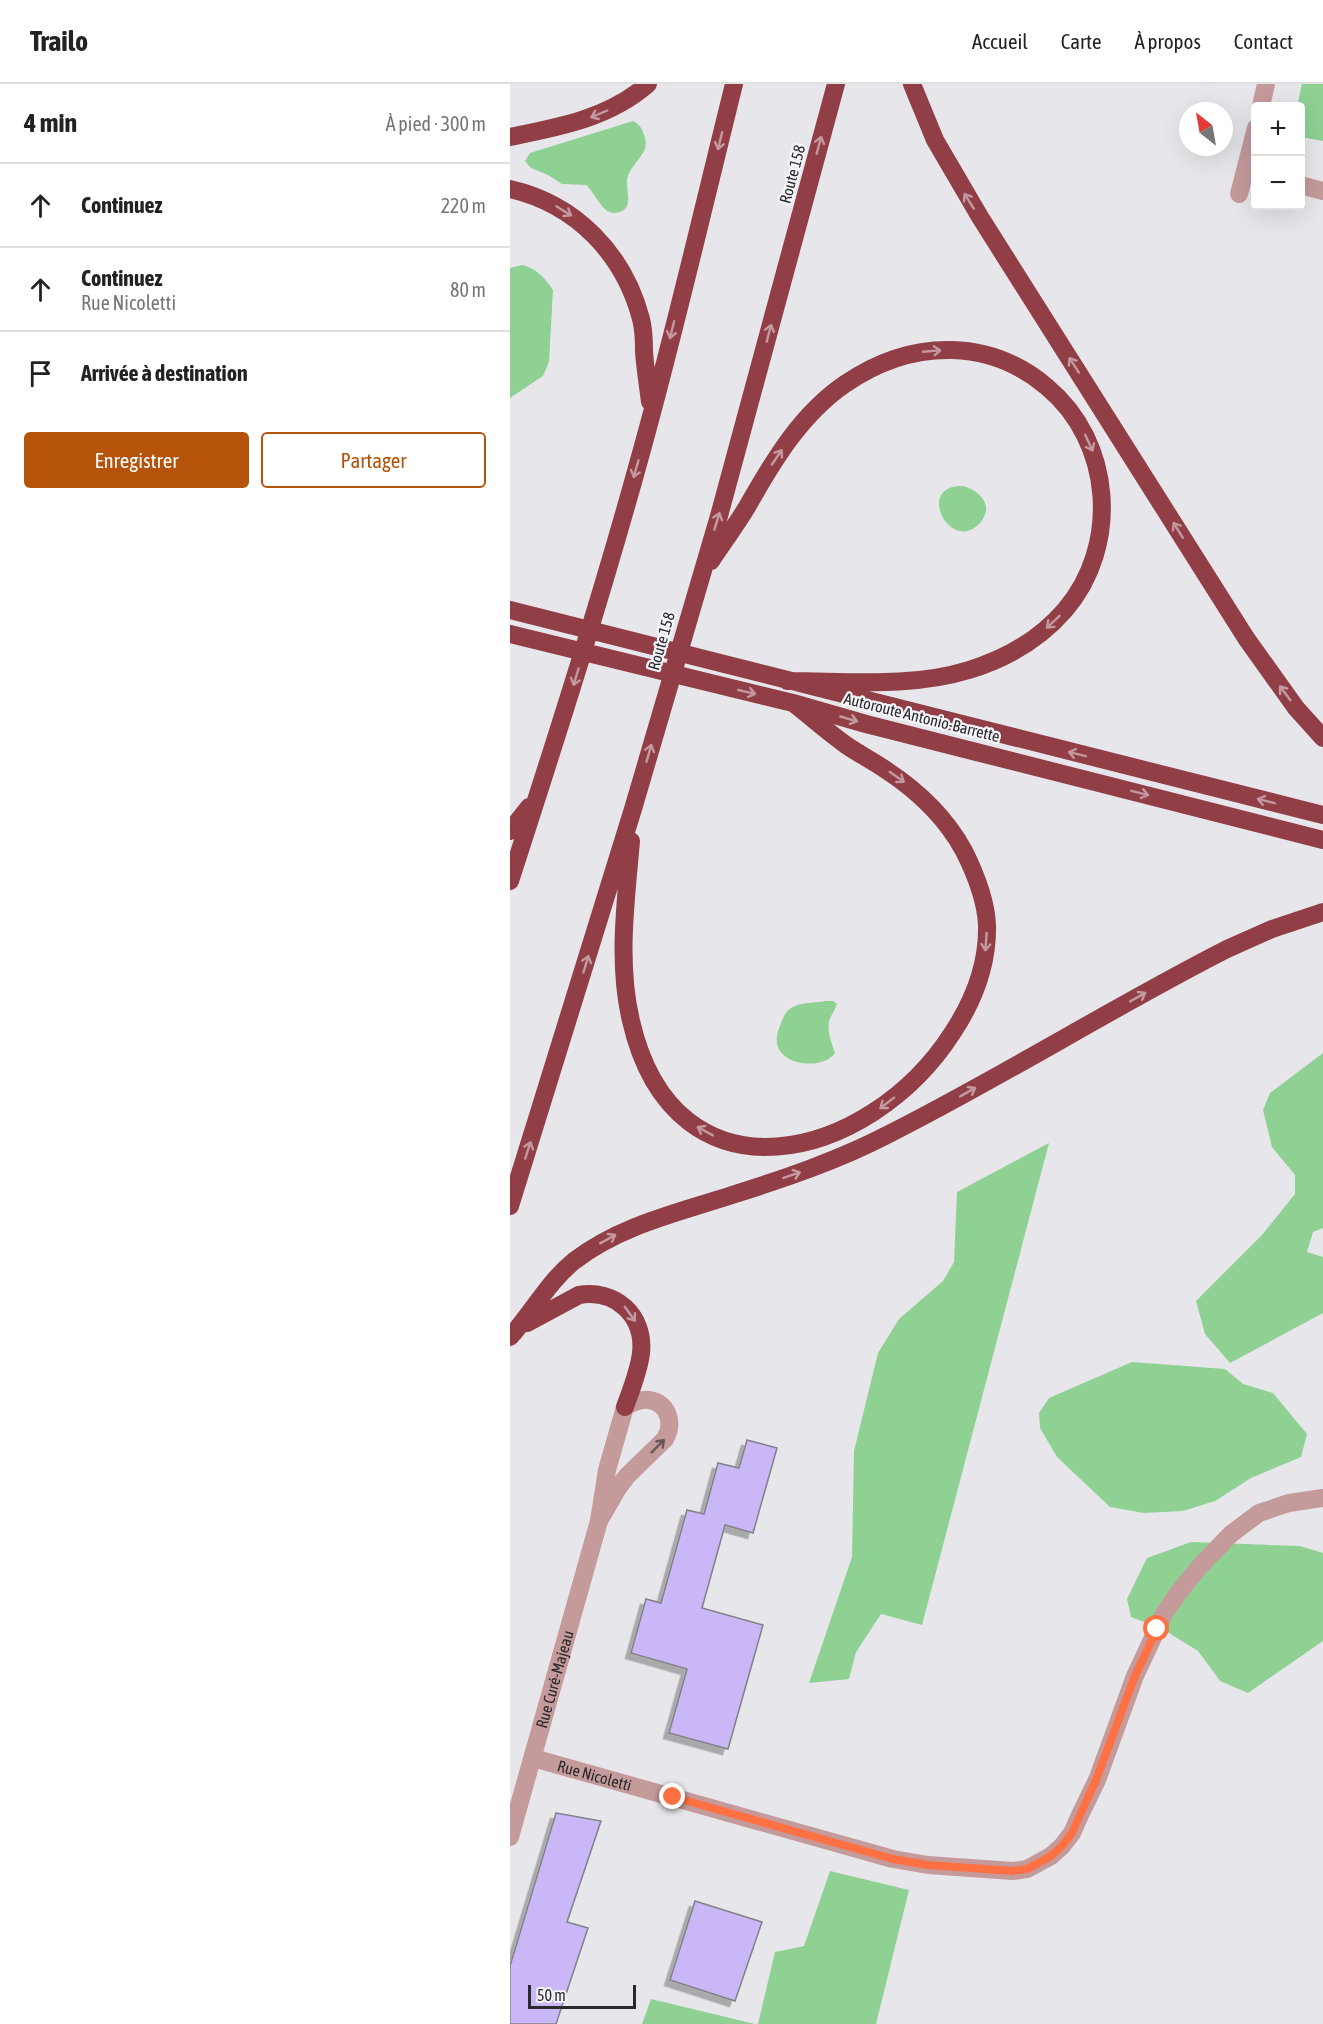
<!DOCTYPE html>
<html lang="fr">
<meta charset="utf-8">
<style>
:root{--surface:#fff;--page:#f2f2f2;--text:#222;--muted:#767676;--line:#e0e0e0;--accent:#b45309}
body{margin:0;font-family:"Asap Condensed",sans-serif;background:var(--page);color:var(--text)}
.controls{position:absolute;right:18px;top:18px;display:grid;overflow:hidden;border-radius:6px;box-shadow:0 6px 24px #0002}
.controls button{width:54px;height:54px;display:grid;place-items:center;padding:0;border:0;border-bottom:2px solid var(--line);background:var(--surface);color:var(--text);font:30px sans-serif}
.compass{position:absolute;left:669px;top:18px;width:54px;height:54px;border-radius:50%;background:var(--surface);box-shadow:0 6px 24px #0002;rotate:329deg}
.scale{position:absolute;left:18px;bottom:15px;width:108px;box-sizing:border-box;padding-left:6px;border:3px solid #2a2a2c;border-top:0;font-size:16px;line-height:21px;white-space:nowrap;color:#2a2a2c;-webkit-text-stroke:4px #f4f4f9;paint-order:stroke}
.stop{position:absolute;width:18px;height:18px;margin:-14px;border:4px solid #ff7043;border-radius:50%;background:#fff}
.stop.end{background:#ff7043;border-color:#fff;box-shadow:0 2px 6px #0008}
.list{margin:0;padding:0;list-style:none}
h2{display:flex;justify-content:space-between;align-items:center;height:78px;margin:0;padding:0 24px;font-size:26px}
h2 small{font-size:20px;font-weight:400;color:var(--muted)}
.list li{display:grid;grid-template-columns:39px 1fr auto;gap:18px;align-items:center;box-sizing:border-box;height:84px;padding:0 24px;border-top:2px solid var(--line)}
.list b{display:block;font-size:22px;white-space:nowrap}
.list p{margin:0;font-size:20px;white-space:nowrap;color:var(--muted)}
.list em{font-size:20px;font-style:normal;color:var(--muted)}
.actions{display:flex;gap:12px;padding:18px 24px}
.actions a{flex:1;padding:14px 0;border:2px solid var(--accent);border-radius:6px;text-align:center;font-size:21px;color:var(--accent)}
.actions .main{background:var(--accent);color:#fff}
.icon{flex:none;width:33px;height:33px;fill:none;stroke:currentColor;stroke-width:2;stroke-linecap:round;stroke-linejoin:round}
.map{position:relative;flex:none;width:813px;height:1940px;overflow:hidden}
header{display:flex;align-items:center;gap:36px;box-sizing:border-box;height:84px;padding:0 30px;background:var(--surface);border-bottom:2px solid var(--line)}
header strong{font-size:28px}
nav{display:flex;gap:33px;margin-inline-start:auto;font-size:21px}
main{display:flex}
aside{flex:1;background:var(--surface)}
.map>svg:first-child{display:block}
.green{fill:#8ed193}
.building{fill:#c9b7f7;stroke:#828185;stroke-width:1.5;filter:url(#shadow)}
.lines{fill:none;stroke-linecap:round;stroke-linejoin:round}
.minor{stroke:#c59a9b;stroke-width:18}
.highway{stroke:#923e46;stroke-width:18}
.oneway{stroke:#c399a0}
.oneway2{stroke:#685758}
.route{stroke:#ff7043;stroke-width:8}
.labels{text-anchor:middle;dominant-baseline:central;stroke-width:4.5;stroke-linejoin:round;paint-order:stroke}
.street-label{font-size:16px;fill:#2a2a2c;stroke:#f4f4f9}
</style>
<header>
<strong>Trailo</strong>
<nav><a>Accueil</a><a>Carte</a><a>À propos</a><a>Contact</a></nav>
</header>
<main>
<aside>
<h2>4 min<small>À pied · 300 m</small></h2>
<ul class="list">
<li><svg class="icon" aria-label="ahead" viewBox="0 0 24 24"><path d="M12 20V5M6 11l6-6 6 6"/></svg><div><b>Continuez</b></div><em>220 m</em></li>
<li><svg class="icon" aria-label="ahead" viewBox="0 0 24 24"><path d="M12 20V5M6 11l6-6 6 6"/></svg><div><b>Continuez</b><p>Rue Nicoletti</p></div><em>80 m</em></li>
<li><svg class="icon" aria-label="arrive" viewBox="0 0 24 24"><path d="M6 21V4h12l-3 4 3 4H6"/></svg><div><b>Arrivée à destination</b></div></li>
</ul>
<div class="actions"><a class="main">Enregistrer</a><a>Partager</a></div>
</aside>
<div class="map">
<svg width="813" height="1940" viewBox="0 0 813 1940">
<defs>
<filter id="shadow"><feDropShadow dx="-5.5" dy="5.5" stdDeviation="0" flood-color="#0004"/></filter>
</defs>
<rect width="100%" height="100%" fill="#e7e7eb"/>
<path class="green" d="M792 0H813V57L791 53 790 22H787Z
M123 37C129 40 132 44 134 51 142 70 120 78 117 96 116 107 124 124 109 128 93 134 86 109 76 101L52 100 38 91 21 84 15 77 20 69Z
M12 181C26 184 35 194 43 206L39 278 33 292 0 314V184Z
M452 402C470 406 485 422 470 439 440 471 405 401 452 402Z
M315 917H323L327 920C325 927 320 932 319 938 317 948 322 960 325 969 312 989 252 981 270 942 273 934 275 927 283 923 292 918 305 919 315 917Z
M813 969V1144L803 1148 797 1168 813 1173V1229L720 1279 695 1250 686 1217 752 1151 785 1110V1091L762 1063 753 1026 760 1009Z
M539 1059 412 1541 371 1530 346 1568 339 1595 299 1599 342 1473 344 1367 368 1269 389 1235 433 1197 444 1178 447 1108Z
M622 1278 715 1285 733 1300 763 1309 797 1350 791 1373 741 1394 705 1417 673 1427 634 1429 600 1423 547 1373 530 1344 529 1329 539 1314Z
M681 1458 790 1462 813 1469V1557L738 1609 710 1597 688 1567 651 1544 621 1533 617 1515 637 1474Z
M320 1787 399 1806 366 1940H248L265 1868 294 1862Z
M141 1915 245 1940H132Z"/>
<path class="building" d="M237 1356 267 1364 243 1449 215 1441 192 1524 253 1541 218 1665 159 1649 177 1585 121 1569 136 1515 151 1519 177 1426 194 1430 208 1379 229 1384Z
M46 1729 91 1737 57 1838 78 1844 46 1940H0V1882Z
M185 1817 252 1838 225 1917 160 1896Z"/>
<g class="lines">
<g class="minor">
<path d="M751 22 756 0"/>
<path d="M790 101 813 107"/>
<path d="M729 110 746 44"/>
<path id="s1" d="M23 1674 383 1775 418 1781 503 1787 517 1785 541 1772 552 1762 562 1749 570 1731 587 1696 625 1592 654 1530 669 1508 690 1482 721 1450 749 1429 779 1419 813 1414"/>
<path id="s2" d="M0 1753 89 1437 97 1386 115 1323C122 1319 130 1315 139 1316 159 1319 164 1340 155 1355L117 1392 108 1404 89 1437"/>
</g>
<path class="highway" d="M402 0 425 56 470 133 736 554 786 624 813 654
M0 53C50 43 99 34 138 0
M0 105C66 120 114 170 131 235 134 246 134 256 134 267 135 284 138 301 140 318
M201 477C213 459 226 441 237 423 263 377 291 330 335 300 367 278 403 265 442 266 478 267 510 280 537 303 603 358 610 462 555 526 530 555 495 575 459 586 401 604 337 597 277 597
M0 526 813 731
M0 550 283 619 356 640 813 756
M0 747 19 723
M121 757C116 816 107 878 121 937 165 1127 360 1078 443 948 464 916 478 879 477 841 476 816 465 789 454 767 435 732 408 707 376 686 363 677 349 670 336 661 318 648 301 633 283 619
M0 797C47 652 93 508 133 362 166 242 194 121 224 0
M0 1122 123 725 209 432 326 0
M17 1239 69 1211C105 1205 135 1231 131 1269 129 1287 121 1306 115 1323
M0 1253C22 1229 38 1198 64 1177 111 1141 167 1129 222 1111 276 1094 329 1076 379 1050 494 992 603 923 717 865L762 845 813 828"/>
</g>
<defs><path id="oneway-shaft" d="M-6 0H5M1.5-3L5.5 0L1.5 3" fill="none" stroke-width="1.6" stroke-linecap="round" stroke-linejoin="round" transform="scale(1.5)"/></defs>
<g class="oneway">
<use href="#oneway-shaft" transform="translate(89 30) rotate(157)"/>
<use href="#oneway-shaft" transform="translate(210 57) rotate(104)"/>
<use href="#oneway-shaft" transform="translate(309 61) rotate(-75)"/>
<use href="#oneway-shaft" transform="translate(459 117) rotate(-122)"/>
<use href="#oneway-shaft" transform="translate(54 127) rotate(32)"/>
<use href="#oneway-shaft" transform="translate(162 246) rotate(104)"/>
<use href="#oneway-shaft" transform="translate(259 249) rotate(-75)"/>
<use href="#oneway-shaft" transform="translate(422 267) rotate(-5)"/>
<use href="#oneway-shaft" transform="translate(564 281) rotate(-123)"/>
<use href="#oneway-shaft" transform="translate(579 359) rotate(65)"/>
<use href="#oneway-shaft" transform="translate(267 373) rotate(-56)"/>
<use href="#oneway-shaft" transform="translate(126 385) rotate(106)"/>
<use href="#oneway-shaft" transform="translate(207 437) rotate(-73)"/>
<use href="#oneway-shaft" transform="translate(668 446) rotate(-122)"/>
<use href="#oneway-shaft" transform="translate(543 538) rotate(137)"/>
<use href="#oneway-shaft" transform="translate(66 593) rotate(107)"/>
<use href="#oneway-shaft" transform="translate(237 608) rotate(13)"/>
<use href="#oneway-shaft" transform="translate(775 609) rotate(-127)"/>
<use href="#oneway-shaft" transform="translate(339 635) rotate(16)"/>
<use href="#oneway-shaft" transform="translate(139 669) rotate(-74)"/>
<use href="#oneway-shaft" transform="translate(567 670) rotate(-166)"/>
<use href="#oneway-shaft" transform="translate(387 693) rotate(35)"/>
<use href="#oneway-shaft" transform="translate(630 709) rotate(14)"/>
<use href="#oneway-shaft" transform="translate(756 717) rotate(-166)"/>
<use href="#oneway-shaft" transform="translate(476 858) rotate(94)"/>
<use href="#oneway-shaft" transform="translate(76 880) rotate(-73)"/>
<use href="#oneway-shaft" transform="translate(628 913) rotate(-29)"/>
<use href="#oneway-shaft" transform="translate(458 1008) rotate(-29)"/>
<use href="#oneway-shaft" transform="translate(377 1019) rotate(143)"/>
<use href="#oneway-shaft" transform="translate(195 1047) rotate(-151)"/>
<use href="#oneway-shaft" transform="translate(18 1066) rotate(-72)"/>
<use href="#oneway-shaft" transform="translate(282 1091) rotate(-19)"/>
<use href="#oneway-shaft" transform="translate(98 1155) rotate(-29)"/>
<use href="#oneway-shaft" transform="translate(120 1230) rotate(54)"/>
</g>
<use class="oneway2" href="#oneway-shaft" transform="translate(148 1362) rotate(-45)"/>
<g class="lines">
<path class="route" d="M163 1713 383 1775 418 1781 503 1787 517 1785 541 1772 552 1762 562 1749 570 1731 586 1696 625 1592 647 1545"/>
</g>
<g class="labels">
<g class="street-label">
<text transform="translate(282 90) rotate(-75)">Route 158</text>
<text transform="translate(151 557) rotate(-74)">Route 158</text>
<text transform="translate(412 633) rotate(14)">Autoroute Antonio-Barrette</text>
<text stroke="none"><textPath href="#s2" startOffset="164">Rue Curé-Majeau</textPath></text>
<text stroke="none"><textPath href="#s1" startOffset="64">Rue Nicoletti</textPath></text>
</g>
</g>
</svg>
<div class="controls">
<button>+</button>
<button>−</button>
</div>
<svg class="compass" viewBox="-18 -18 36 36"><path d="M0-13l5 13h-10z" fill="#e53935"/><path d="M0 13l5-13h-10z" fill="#767676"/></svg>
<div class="scale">50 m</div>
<div class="stop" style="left:647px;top:1545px"></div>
<div class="stop end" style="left:163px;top:1713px"></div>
</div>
</main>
